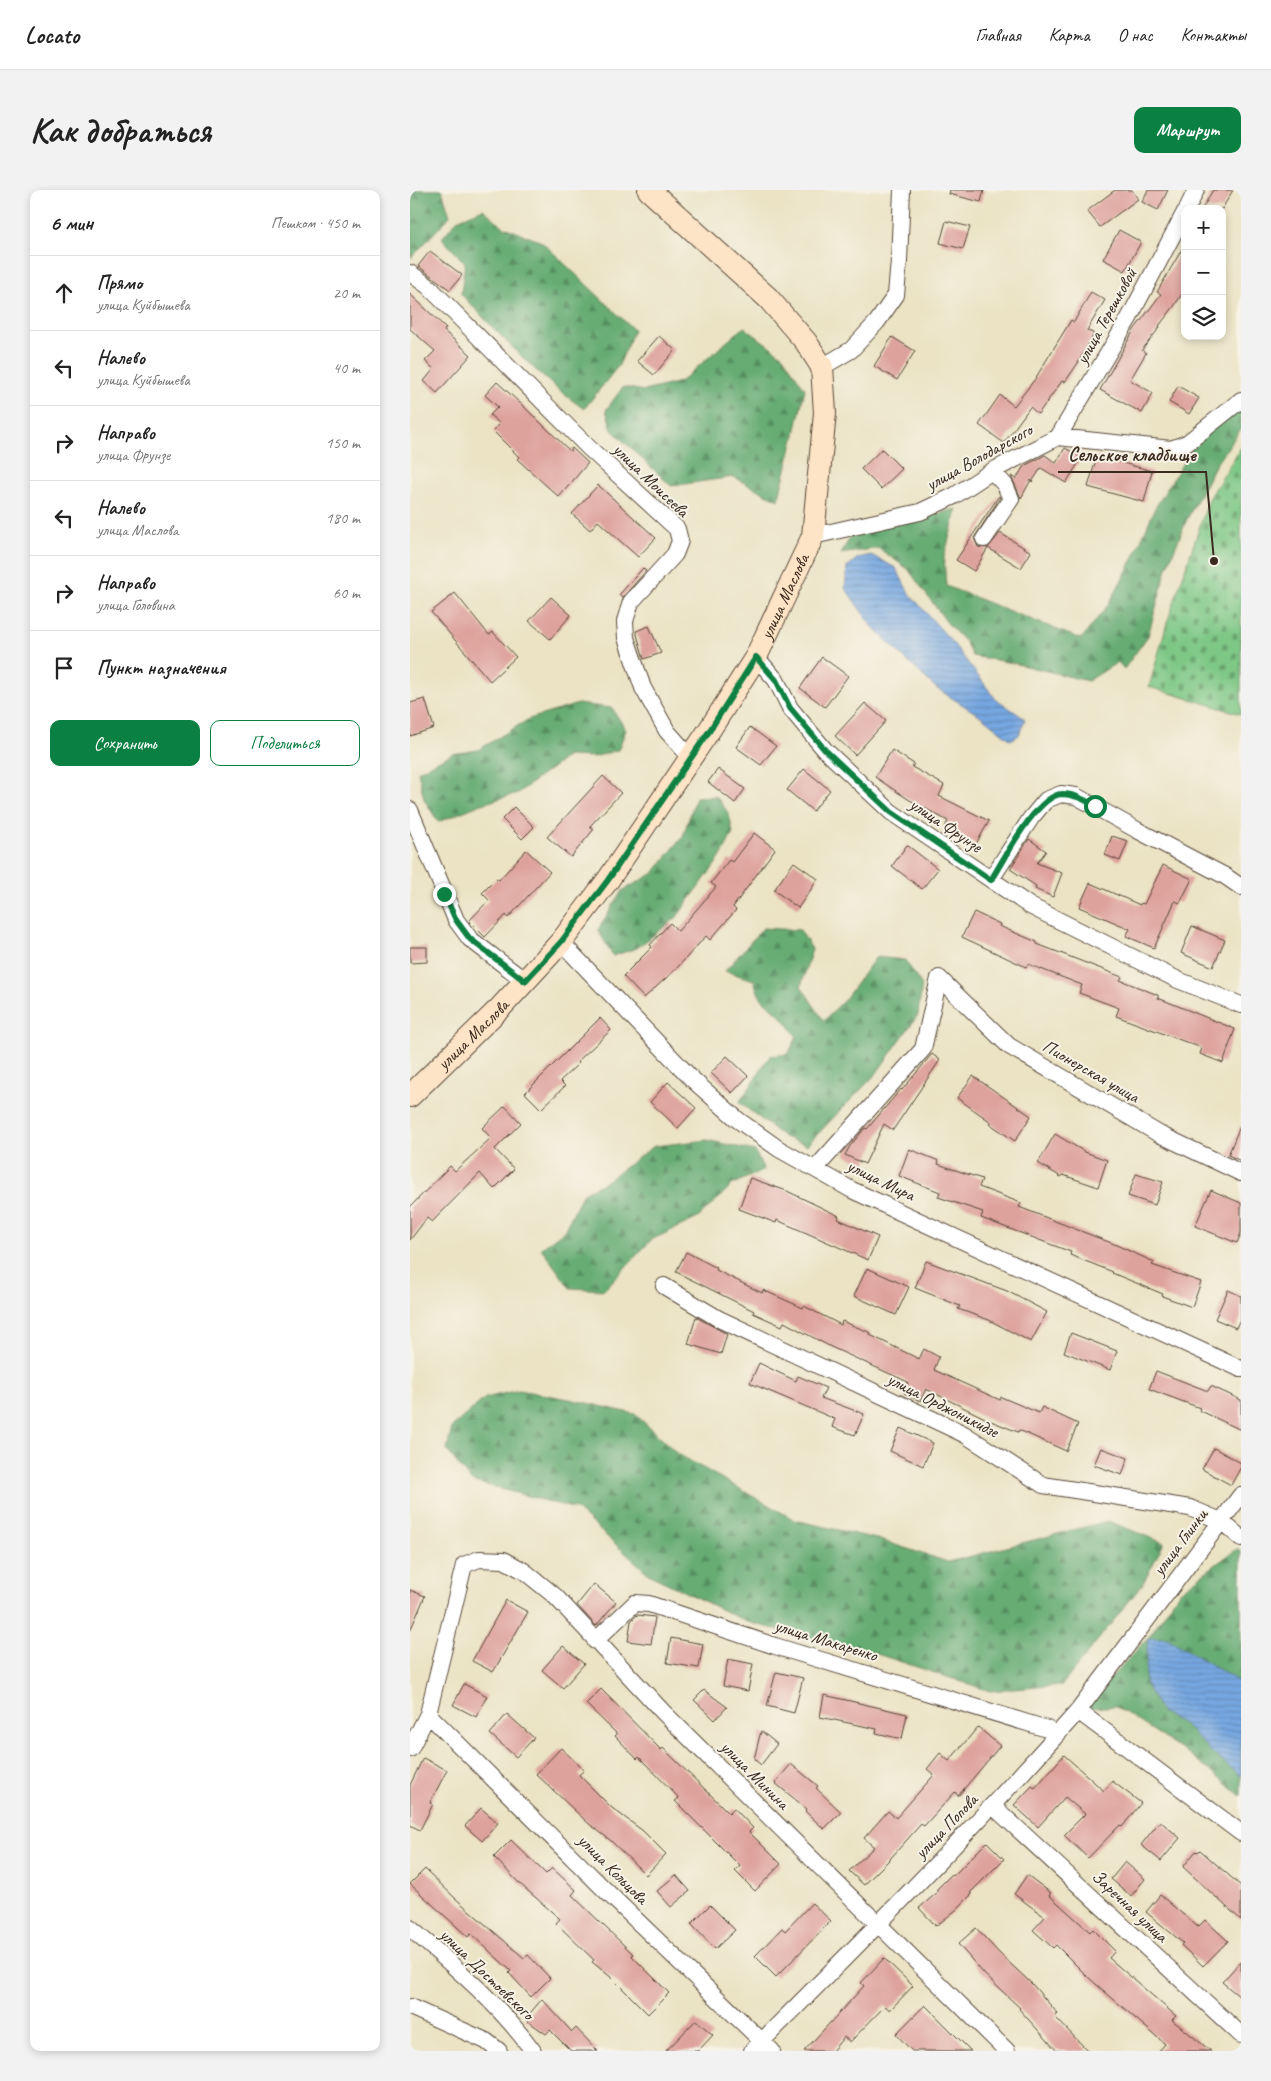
<!DOCTYPE html>
<html lang="ru">
<meta charset="utf-8">
<style>
:root{--surface:#fff;--page:#f2f2f2;--text:#222;--muted:#767676;--line:#e0e0e0;--accent:#0b8043}
body{margin:0;font-family:Caveat,sans-serif;background:var(--page);color:var(--text)}
.controls{position:absolute;right:15px;top:15px;display:grid;overflow:hidden;border-radius:10px;box-shadow:0 2px 8px #0003}
.controls button{width:45px;height:45px;display:grid;place-items:center;padding:0;border:0;border-bottom:1px solid var(--line);background:var(--surface);color:var(--text);font:25px sans-serif}
.stop{position:absolute;width:15px;height:15px;margin:-11px;border:4px solid #0b8043;border-radius:50%;background:#fff}
.stop.end{background:#0b8043;border-color:#fff;box-shadow:0 1px 5px #0008}
.list{margin:0;padding:0;list-style:none}
h2{display:flex;justify-content:space-between;align-items:center;height:65px;margin:0;padding:0 20px;font-size:21px}
h2 small{font-size:16px;font-weight:400;color:var(--muted)}
.list li{display:grid;grid-template-columns:32px 1fr auto;gap:15px;align-items:center;box-sizing:border-box;height:75px;padding:0 20px;border-top:1px solid var(--line)}
.list b{display:block;font-size:19px;white-space:nowrap}
.list p{margin:0;font-size:16px;white-space:nowrap;color:var(--muted)}
.list em{font-size:16px;font-style:normal;color:var(--muted)}
.actions{display:flex;gap:10px;padding:15px 20px}
.actions a{flex:1;padding:11px 0;border:1px solid var(--accent);border-radius:10px;text-align:center;font-size:18px;color:var(--accent)}
.actions .main{background:var(--accent);color:#fff}
.icon{flex:none;width:28px;height:28px;fill:none;stroke:currentColor;stroke-width:2;stroke-linecap:round;stroke-linejoin:round}
.map{position:relative;flex:none;width:831px;height:1861px;overflow:hidden;border-radius:10px}
header{display:flex;align-items:center;gap:30px;box-sizing:border-box;height:70px;padding:0 25px;background:var(--surface);border-bottom:1px solid var(--line)}
header strong{font-size:24px}
nav{display:flex;gap:28px;margin-inline-start:auto;font-size:18px}
.intro{display:flex;align-items:center;justify-content:space-between;box-sizing:border-box;height:120px;padding:0 30px}
h1{margin:0;font-size:35px}
.button{padding:12px 22px;border-radius:10px;background:var(--accent);color:#fff;font-size:18px;font-weight:700}
main{display:flex;gap:30px;padding:0 30px}
aside{flex:1;background:var(--surface);border-radius:10px;box-shadow:0 2px 8px #0003}
.map>svg:first-child{display:block}
.forest{fill:url(#forest-firs);stroke:#506b48}
.cemetery{fill:url(#cemetery-stones);stroke:#5c7952}
.water{fill:url(#water-rules);stroke:#586880}
.building{fill:#dea29c}
.lines{fill:none;stroke-linecap:round;stroke-linejoin:round}
.minor-casing{stroke:#554637;stroke-width:18}
.secondary-casing{stroke:#554637;stroke-width:24}
.minor{stroke:#fff;stroke-width:16}
.secondary{stroke:#fee4c6;stroke-width:22}
.route{stroke:#0b8043;stroke-width:6}
.labels{text-anchor:middle;dominant-baseline:central;stroke-width:4;stroke-linejoin:round;paint-order:stroke}
.street-label{font-size:18px;fill:#3b2a1e;stroke:#f7f3e8}
.leader{fill:none;stroke:#3b2a1e;stroke-width:2}
.callout-dot{fill:#3b2a1e;stroke:#f7f3e8;stroke-width:2}
.callout-label{font-size:19px;text-anchor:middle;font-weight:bold;fill:#3b2a1e;stroke:#f7f3e8;stroke-width:4;stroke-linejoin:round;paint-order:stroke}
</style>
<header>
<strong>Locato</strong>
<nav><a>Главная</a><a>Карта</a><a>О нас</a><a>Контакты</a></nav>
</header>
<div class="intro"><h1>Как добраться</h1><a class="button">Маршрут</a></div>
<main>
<aside>
<h2>6 мин<small>Пешком · 450 m</small></h2>
<ul class="list">
<li><svg class="icon" aria-label="ahead" viewBox="0 0 24 24"><path d="M12 20V5M6 11l6-6 6 6"/></svg><div><b>Прямо</b><p>улица Куйбышева</p></div><em>20 m</em></li>
<li><svg class="icon" aria-label="left" viewBox="0 0 24 24"><path d="M17 20v-9H6M10 6l-5 5 5 5"/></svg><div><b>Налево</b><p>улица Куйбышева</p></div><em>40 m</em></li>
<li><svg class="icon" aria-label="right" viewBox="0 0 24 24"><path d="M7 20v-9h11M14 6l5 5-5 5"/></svg><div><b>Направо</b><p>улица Фрунзе</p></div><em>150 m</em></li>
<li><svg class="icon" aria-label="left" viewBox="0 0 24 24"><path d="M17 20v-9H6M10 6l-5 5 5 5"/></svg><div><b>Налево</b><p>улица Маслова</p></div><em>180 m</em></li>
<li><svg class="icon" aria-label="right" viewBox="0 0 24 24"><path d="M7 20v-9h11M14 6l5 5-5 5"/></svg><div><b>Направо</b><p>улица Головина</p></div><em>60 m</em></li>
<li><svg class="icon" aria-label="arrive" viewBox="0 0 24 24"><path d="M6 21V4h12l-3 4 3 4H6"/></svg><div><b>Пункт назначения</b></div></li>
</ul>
<div class="actions"><a class="main">Сохранить</a><a>Поделиться</a></div>
</aside>
<div class="map">
<svg width="831" height="1861" viewBox="0 0 831 1861">
<defs>
<pattern id="forest-firs" width="22" height="20" patternUnits="userSpaceOnUse" patternTransform="scale(1.25)"><rect width="22" height="20" fill="#66ac73"/><path d="M5 1l3.5 6h-7zM16 11l3.5 6h-7z" fill="#558c5e"/></pattern>
<pattern id="cemetery-stones" width="16" height="16" patternUnits="userSpaceOnUse" patternTransform="scale(1.25)"><rect width="16" height="16" fill="#7ec886"/><path d="M2 7V4a2 2 0 0 1 4 0v3zM10 15v-3a2 2 0 0 1 4 0v3z" fill="#68a36d"/></pattern>
<pattern id="water-rules" width="6" height="5" patternUnits="userSpaceOnUse" patternTransform="scale(1.25)"><rect width="6" height="5" fill="#76a7e1"/><path d="M0 2.5h6" fill="none" stroke="#6288b6"/></pattern>
</defs>
<rect width="100%" height="100%" fill="#f7f3e8"/>
<filter id="ink" filterUnits="userSpaceOnUse"><feTurbulence type="fractalNoise" baseFrequency=".02" numOctaves="2"/><feDisplacementMap in="SourceGraphic" scale="10" xChannelSelector="R" yChannelSelector="G"/><feConvolveMatrix kernelMatrix="1 2 1 2 8 2 1 2 1" color-interpolation-filters="sRGB"/></filter>
<filter id="wash" filterUnits="userSpaceOnUse"><feTurbulence type="fractalNoise" baseFrequency=".0096" numOctaves="4" result="noise"/><feDisplacementMap in="SourceGraphic" scale="20" xChannelSelector="R" yChannelSelector="G"/><feGaussianBlur stdDeviation="1.12" result="paint"/><feColorMatrix in="noise" values="0 0 0 0 0 0 0 0 0 0 0 0 0 0 0 0 0 1.4 0 .05"/><feComposite in="paint" operator="in"/></filter>
<g filter="url(#wash)">
<rect width="100%" height="100%" fill="#ebe3c4"/>
<path class="forest" d="M0 0H32L40 26 1 68Z
M73 19 94 37 132 52 224 140 209 175 174 219C128 187 90 145 51 104L55 73 32 48 47 30Z
M334 137 373 166 395 199 383 253 368 310 323 287 261 296 202 240 196 220 213 197 234 201 270 192Z
M831 210V239L806 274 777 329 757 378 738 446 714 479 708 472 678 491 603 473 562 466 556 453 538 434 498 379 468 358 431 364 442 344 547 319 534 367 536 396 671 449 699 414 723 369 745 318 796 236Z
M168 514 202 518 216 540 208 560 184 567 158 566 108 603 69 615 28 632 14 609 8 581 42 564 68 560 119 529Z
M306 606 319 624 323 643 310 668 266 728 227 758 203 766 188 740 212 701 244 683 273 646 286 607Z
M353 738 390 740 402 759 391 796 414 831 435 809 466 767 495 770 512 795 508 825 466 884 397 955 374 947 329 912C341 898 349 881 360 866L378 864 387 847C382 840 376 831 370 825 354 810 350 812 344 790L315 781Z
M297 950 345 961 354 980 323 994 288 1028 241 1050 194 1100 160 1098 131 1058 154 1041 173 1003 195 992 244 956Z
M109 1200 159 1209 225 1224 268 1264 385 1330 467 1349 538 1372 698 1331 754 1353 732 1395 652 1495 580 1501 467 1464 337 1432 240 1385 166 1319 61 1291 37 1260 42 1237 75 1208Z
M827 1359 831 1362V1606L779 1564 705 1516 671 1519 738 1448 770 1401Z"/>
<path class="cemetery" d="M831 257V524L739 497 757 433 799 309Z"/>
<path class="water" d="M461 365 486 378 499 403 542 452 585 508 615 529 609 545 601 550 572 527 526 498 495 469 462 436 435 398 437 377 448 368Z
M738 1448H757L831 1493V1586L801 1562 775 1535 751 1522 735 1493Z"/>
<g id="blocks">
<path class="building" d="M540 0H574L571 12 539 4Z
M705 0H722L728 9 690 37 677 21Z
M738 0H758L748 20 732 12Z
M803 0H823L812 19H792Z
M536 31 560 37 553 59 530 53Z
M709 40 731 52 715 81 693 69Z
M775 54V99L765 115 749 136 750 137 732 160 736 163 720 190 743 203 732 223 690 200 724 140 751 104 747 102Z
M20 61 52 85 40 100 8 76Z
M681 102 695 110 677 140 684 144 668 173 655 192 652 191 628 224 620 217 594 253 569 235 590 205 604 216 625 189 661 130 664 132Z
M0 104 36 138 34 141 61 165 27 203 14 191 24 179 15 171 25 161 0 139Z
M249 146 265 160 244 185 227 171Z
M482 147 505 161 487 190 464 176Z
M87 192 110 213 160 261 162 258 178 273 149 307 107 269 109 267 83 241 90 234 80 225 88 217 75 205Z
M768 196 789 208 779 224 759 212Z
M655 258 672 267 656 293 631 278 622 292 621 290 611 308 601 286 606 289 614 276 635 265 646 273Z
M472 259 492 279 471 299 451 279Z
M687 266 742 281 734 312 678 297Z
M188 295 246 348 228 367 188 331 180 340 162 324Z
M589 306 590 308 564 348 568 357 578 358 564 381 546 370Z
M590 343 621 362 611 378 578 358Z
M233 378 236 381 212 408 209 405Z
M45 403 79 445 83 442 106 467 80 491 21 422Z
M141 407 161 425 140 449 119 431Z
M239 436 251 463 234 469 226 441Z
M412 467 438 486 415 517 390 498Z
M15 509 24 538 0 546V513Z
M455 513 476 531 445 565 425 546Z
M340 537 366 556 351 575 326 557Z
M482 560 504 574 502 577 534 595 529 606 579 631 566 654 535 637 538 631 498 609 465 587Z
M308 579 335 599 325 613 298 592Z
M394 579 420 600 403 621 377 600Z
M193 586 211 603 180 636 184 639 161 667 137 647Z
M104 617 124 637 112 649 92 629Z
M344 643 365 659 323 717 326 720 300 750 296 746 266 779 234 808 213 786 242 757 240 755 260 733 268 741 306 697 301 693 319 670 322 672Z
M702 646 718 651 710 671 695 665Z
M619 649 636 661 627 673 652 683 643 707 625 699 626 696 600 679Z
M497 655 528 679 512 699 482 676Z
M116 660 140 682 98 728 96 725 75 747 59 731 79 710 72 703 87 688 89 690Z
M384 672 408 689 388 718 364 700Z
M753 675 782 689 770 713 765 711 744 758 716 746 720 739 669 717 680 693 730 715 731 713 734 714Z
M564 722 590 734 589 736 627 752V754L712 787 710 790 748 805V808L825 839 813 873 790 864 792 858 706 826 709 818 669 803 672 795 618 774 616 777 552 747Z
M782 736 815 750 803 777 771 763Z
M0 757H17V772L0 773Z
M190 828 201 840 168 871 169 873 150 891 155 896 131 919 115 903Z
M522 864 530 870 483 940 474 934 455 974 435 965 440 956 455 938 457 939 491 899 492 900Z
M317 866 338 886 322 903 301 883Z
M563 886 621 926 605 951 580 934 581 932 547 908Z
M258 892 286 918 268 938 240 912Z
M95 916 111 933 85 959 104 979 84 999 70 983 22 1032 17 1028 0 1050V1017L40 976 45 981 81 948 72 938Z
M831 934V971L818 965Z
M645 944 675 962 697 970 688 997 653 985 651 987 628 973Z
M499 959 529 971 528 974 572 989 569 997 611 1013 609 1017 704 1054 744 1072 742 1075 791 1092 782 1117 752 1106 753 1104 702 1083 703 1082 660 1065 661 1062 571 1028 573 1022 528 1007 530 1002 489 986Z
M726 984 753 992 745 1015 718 1006Z
M340 988 377 1001 429 1026 428 1029 468 1047 458 1070 367 1030 366 1033 329 1019Z
M801 1000 831 1013V1043L827 1053 785 1036Z
M276 1062 307 1078 306 1080 352 1103 353 1100 393 1118 394 1116 431 1135 432 1131 461 1143 460 1145 509 1169 514 1159 529 1167 524 1180 590 1210 591 1207 629 1223 632 1217 668 1234 656 1261 609 1240 608 1242 581 1231 516 1199 510 1211 494 1203 498 1192 421 1157 374 1132 372 1136 343 1123 344 1121 266 1082Z
M516 1071 597 1101 637 1122 621 1152 579 1130 548 1119 550 1116 505 1098Z
M457 1078 499 1097 486 1125 444 1106Z
M818 1100 831 1106V1127L826 1138 805 1129Z
M286 1127 317 1144 311 1164 278 1154Z
M661 1143 707 1161 700 1180 654 1162Z
M349 1173 386 1191 388 1186 416 1198 411 1208 454 1224 445 1245 422 1237 425 1229 340 1193Z
M746 1181 798 1201 801 1196 831 1210V1240L789 1220 790 1218 739 1199Z
M490 1238 523 1253 513 1276 480 1261Z
M691 1258 718 1268 712 1285 684 1275Z
M804 1258 831 1273V1277L821 1295 792 1279Z
M184 1394 206 1412 186 1436 167 1415Z
M0 1400 15 1406 0 1441Z
M96 1410 118 1422 83 1482 62 1471Z
M227 1425 245 1427 241 1454 218 1451 221 1431Z
M261 1448 293 1454 289 1478 257 1473Z
M153 1456 174 1474 153 1498 132 1480Z
M318 1469 343 1474 338 1501 313 1496Z
M366 1482 393 1488 384 1523 357 1516Z
M54 1494 77 1506 66 1527 43 1515Z
M191 1499 251 1560 253 1558 319 1623 324 1618 343 1638 339 1642 371 1674 345 1701 325 1681 330 1676 265 1611 269 1608 229 1567 227 1569 205 1546 207 1544 176 1514Z
M294 1500 317 1517 305 1530 284 1510Z
M414 1505 497 1524 492 1549 466 1543 467 1539 410 1527Z
M97 1524 124 1548 106 1567 80 1544Z
M568 1537 590 1556 548 1606 545 1602 514 1636 511 1634 479 1670 454 1695 439 1681 464 1657 454 1648 478 1621 486 1628 524 1585 517 1579 530 1563 539 1571Z
M351 1541 367 1554 351 1575 344 1569Z
M151 1558 174 1580 169 1585 202 1618 233 1641 256 1664 236 1685 200 1650 178 1633 126 1584Z
M654 1565 694 1601 702 1591 731 1613 712 1637 710 1635 678 1668 654 1645 675 1624 655 1607 628 1637 604 1615 622 1596 625 1598Z
M13 1568 37 1580 20 1613 23 1614 10 1640 0 1635V1595Z
M381 1574 408 1596 406 1598 431 1622 414 1639 395 1621 397 1619 365 1593Z
M71 1618 88 1633 72 1651 55 1636Z
M750 1631 770 1648 751 1671 731 1655Z
M101 1650 136 1684 142 1678 166 1700 162 1705 223 1764 222 1766 259 1803 238 1824 202 1788 182 1772 184 1770 146 1733 150 1729 109 1693 84 1667Z
M577 1652 594 1669 560 1703 562 1704 546 1720 526 1736 509 1718 528 1702 526 1700 542 1684 543 1686Z
M790 1660 831 1696V1730L773 1677 786 1661 788 1662Z
M715 1672 735 1689 721 1706 701 1689Z
M15 1679 45 1708 114 1768 118 1765 140 1788 121 1807 99 1783 101 1781 61 1744 58 1747 0 1694Z
M266 1685 280 1701 261 1717 247 1701Z
M617 1685 641 1703 639 1705 680 1742 683 1739 705 1761 699 1768 766 1826 762 1830 801 1861H749L755 1854 679 1788 646 1755 643 1758 623 1740 635 1727 604 1704Z
M750 1705 788 1737 795 1730 818 1751 793 1776 771 1755 773 1753 736 1722Z
M402 1713 421 1731 366 1787 345 1766 372 1738 375 1741Z
M300 1715 325 1740 305 1759 281 1734Z
M566 1738 589 1763 622 1794 648 1824 645 1827 678 1861H647L609 1819 610 1818 575 1785 548 1754Z
M474 1768 503 1796 480 1820 475 1816 440 1852 434 1847 422 1861H394L454 1796 451 1793Z
M831 1771V1808L812 1792Z
M132 1809 162 1842 166 1838 188 1861H161L140 1840 136 1844 115 1829Z
M515 1815 561 1861H502L486 1844Z
M286 1830 303 1845 288 1861H256Z"/>
</g>
</g>
<g filter="url(#ink)">
<use href="#blocks" fill-opacity="0" stroke="#554637" stroke-width="1"/>
<g class="lines">
<defs>
<path id="minor" d="M777 19 786 0
M0 83 18 96 179 258 267 339 270 351 265 364 221 412 215 431 216 448 233 498 257 541 281 568
M412 177 441 160 467 132 486 105 489 71 492 0
M648 247 718 130 775 22
M403 346 510 322 544 306 582 281 648 247 761 259 777 253 831 210
M574 349 601 309 595 295 582 281
M346 467 366 490 380 518 415 560 481 622 620 716 768 790 831 815
M0 620 46 730 60 749 115 791
M581 689 621 628 636 610 651 604 666 606 727 640 815 686 831 697
M151 752 282 889 328 930 369 959 442 1000 831 1179
M529 788 599 856 749 944 831 983
M405 979 513 859 529 788
M254 1096 309 1129 554 1244 633 1295 780 1318 811 1331 831 1348
M185 1451 225 1413 239 1414 365 1456 637 1539 647 1544
M668 1521 831 1643
M18 1524 194 1699 362 1861
M0 1559 18 1524 54 1375 69 1369 94 1370 114 1381 145 1406 253 1522 597 1861
M583 1616 831 1845
M0 1738C44 1776 89 1814 123 1861
M0 1817 76 1851 89 1861
M342 1861C453 1750 564 1639 668 1521L831 1305"/>
<g id="secondary">
<path id="s1" d="M0 906 91 817 151 752 198 690 300 539 346 467 403 346 415 223 412 177 396 152 358 108 239 0"/>
</g>
</defs>
<use href="#minor" class="minor-casing"/>
<use href="#secondary" class="secondary-casing"/>
<use href="#minor" class="minor"/>
<use href="#secondary" class="secondary"/>
</g>
</g>
<g class="lines" filter="url(#ink)">
<path class="route" d="M34 704 46 730 60 749 115 791 151 752 198 690 300 540 346 467 366 490 380 518 415 560 481 622 581 690C594 669 627 605 652 604 665 604 675 610 685 616"/>
</g>
<g class="labels">
<g class="street-label">
<text transform="translate(696 126) rotate(-61)">улица Терешковой</text>
<text transform="translate(569 267) rotate(-29)">улица Володарского</text>
<text transform="translate(241 290) rotate(44)">улица Моисеева</text>
<text stroke="none"><textPath href="#s1" startOffset="628">улица Маслова</textPath></text>
<text transform="translate(536 635) rotate(34)">улица Фрунзе</text>
<text stroke="none"><textPath href="#s1" startOffset="88">улица Маслова</textPath></text>
<text transform="translate(681 881) rotate(30)">Пионерская улица</text>
<text transform="translate(471 990) rotate(26)">улица Мира</text>
<text transform="translate(533 1215) rotate(27)">улица Орджоникидзе</text>
<text transform="translate(770 1352) rotate(-53)">улица Глинки</text>
<text transform="translate(416 1450) rotate(17)">улица Макаренко</text>
<text transform="translate(345 1585) rotate(45)">улица Минина</text>
<text transform="translate(536 1636) rotate(-46)">улица Попова</text>
<text transform="translate(203 1679) rotate(45)">улица Кольцова</text>
<text transform="translate(720 1716) rotate(43)">Заречная улица</text>
<text transform="translate(77 1784) rotate(44)">улица Достоевского</text>
</g>
</g>
<path class="leader" d="M804 371L796 282H648"/>
<circle class="callout-dot" cx="804" cy="371" r="5"/>
<g class="callout-label">
<text x="722" y="271">Сельское кладбище</text>
</g>
</svg>
<div class="controls">
<button>+</button>
<button>−</button>
<button><svg class="icon" aria-label="layers" viewBox="0 0 24 24"><path d="M12 4l9 5-9 5-9-5zM3 14l9 5 9-5"/></svg></button>
</div>
<div class="stop" style="left:685px;top:616px"></div>
<div class="stop end" style="left:34px;top:704px"></div>
</div>
</main>
